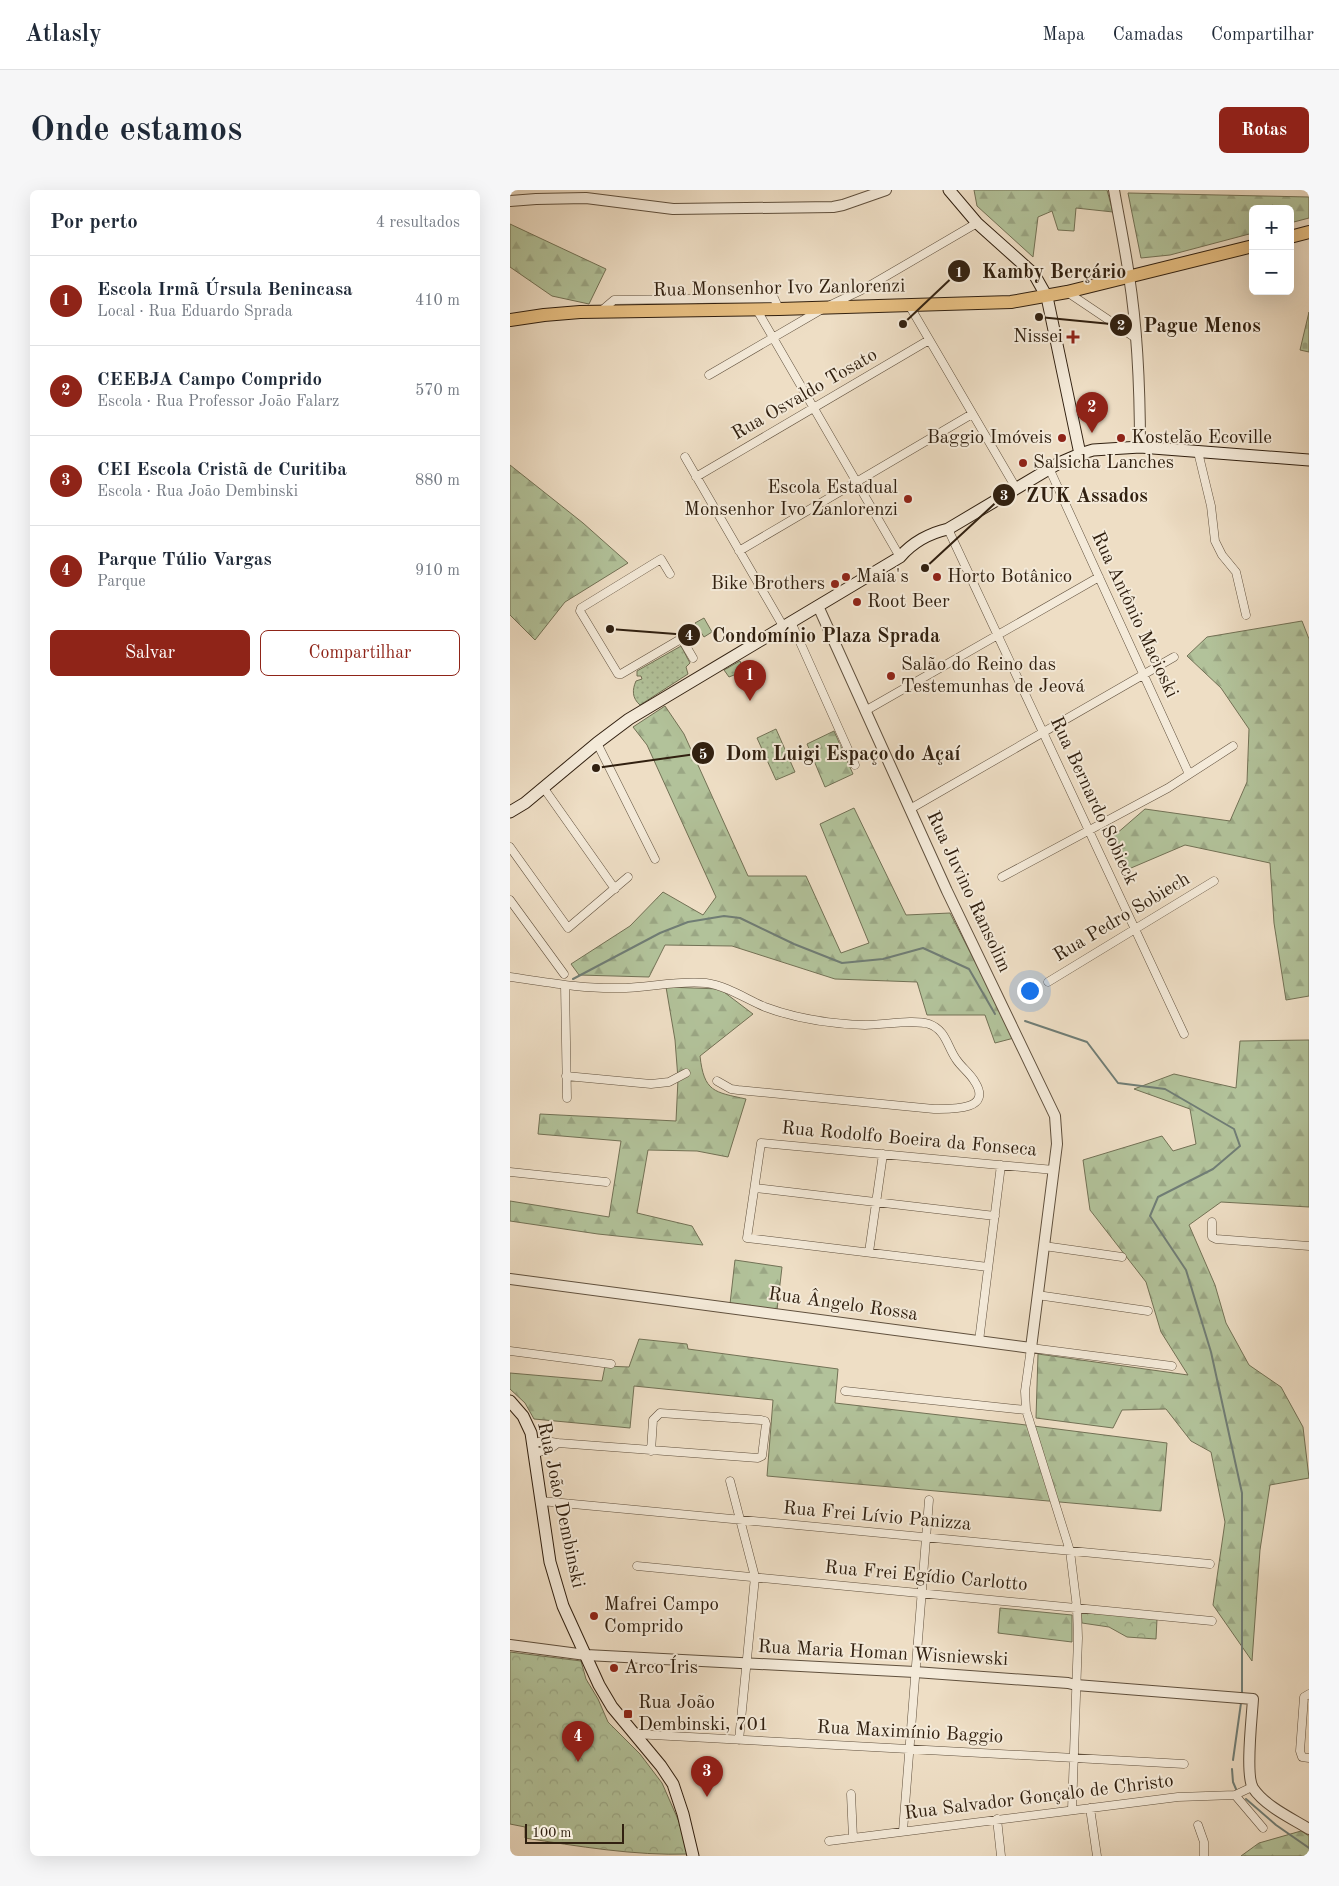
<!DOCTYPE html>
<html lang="pt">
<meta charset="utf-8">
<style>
:root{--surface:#fff;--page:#f6f6f7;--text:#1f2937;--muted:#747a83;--line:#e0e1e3;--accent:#8f2418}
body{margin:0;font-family:"Old Standard TT",serif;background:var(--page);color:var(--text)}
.controls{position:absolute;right:15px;top:15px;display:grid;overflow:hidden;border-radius:8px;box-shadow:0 5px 20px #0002}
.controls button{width:45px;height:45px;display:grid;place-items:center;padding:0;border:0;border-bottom:1px solid var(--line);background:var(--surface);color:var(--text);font:25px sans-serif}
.scale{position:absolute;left:15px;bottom:12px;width:99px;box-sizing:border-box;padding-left:5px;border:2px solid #312010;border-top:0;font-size:14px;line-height:18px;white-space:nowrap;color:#312010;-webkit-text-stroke:4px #f4ead9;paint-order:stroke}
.you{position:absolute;left:519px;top:800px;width:18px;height:18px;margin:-12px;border:4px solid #fff;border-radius:50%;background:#1a73e8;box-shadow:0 0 0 8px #1a73e833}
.badge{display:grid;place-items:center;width:32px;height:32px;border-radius:50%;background:var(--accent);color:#fff;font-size:16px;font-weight:700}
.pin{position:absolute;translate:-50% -41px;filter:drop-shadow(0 1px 2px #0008)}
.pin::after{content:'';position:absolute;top:26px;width:18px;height:15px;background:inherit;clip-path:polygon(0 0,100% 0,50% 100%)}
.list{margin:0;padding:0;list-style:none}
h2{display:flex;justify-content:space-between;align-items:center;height:65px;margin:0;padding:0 20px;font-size:21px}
h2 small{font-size:16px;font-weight:400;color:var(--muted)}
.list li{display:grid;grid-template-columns:32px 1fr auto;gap:15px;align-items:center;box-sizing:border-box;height:90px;padding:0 20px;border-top:1px solid var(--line)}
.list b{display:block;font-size:19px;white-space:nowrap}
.list p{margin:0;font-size:16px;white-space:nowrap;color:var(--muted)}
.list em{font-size:16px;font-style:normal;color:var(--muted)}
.actions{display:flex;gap:10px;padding:15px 20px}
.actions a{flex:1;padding:11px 0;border:1px solid var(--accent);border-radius:8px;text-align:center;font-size:18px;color:var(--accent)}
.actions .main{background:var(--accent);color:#fff}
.map{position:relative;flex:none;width:799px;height:1666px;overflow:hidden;border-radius:8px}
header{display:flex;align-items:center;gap:30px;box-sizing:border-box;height:70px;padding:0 25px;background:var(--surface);border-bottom:1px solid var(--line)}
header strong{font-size:24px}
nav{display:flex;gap:28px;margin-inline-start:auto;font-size:18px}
.intro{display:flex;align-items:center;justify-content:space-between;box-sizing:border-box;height:120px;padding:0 30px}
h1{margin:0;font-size:35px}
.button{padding:12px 22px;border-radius:8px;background:var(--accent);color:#fff;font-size:18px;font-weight:700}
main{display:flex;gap:30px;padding:0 30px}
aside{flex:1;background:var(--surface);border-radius:8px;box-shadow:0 5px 20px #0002}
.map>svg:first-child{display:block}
.grass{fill:url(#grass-dots);stroke:#727155}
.forest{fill:url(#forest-firs);stroke:#727155}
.cemetery{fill:url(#cemetery-stones);stroke:#727155}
.park{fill:url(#park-crowns);stroke:#727155}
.pitch{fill:#b2c29a;stroke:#727155}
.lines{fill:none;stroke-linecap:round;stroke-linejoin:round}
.stream{stroke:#707d75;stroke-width:2}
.minor-casing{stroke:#60503d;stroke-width:9}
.tertiary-casing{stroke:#60503d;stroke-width:12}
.secondary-casing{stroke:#312010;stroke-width:13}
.primary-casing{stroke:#312010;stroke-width:14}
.minor{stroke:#f4ead9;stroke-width:8}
.tertiary{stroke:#f4ead9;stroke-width:10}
.secondary{stroke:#f4ead9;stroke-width:11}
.primary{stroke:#e7bf82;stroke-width:12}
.poi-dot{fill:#8f2418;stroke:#f4ead9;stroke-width:2}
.labels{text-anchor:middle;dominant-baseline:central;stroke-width:4;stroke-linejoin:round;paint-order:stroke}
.street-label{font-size:19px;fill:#312010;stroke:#f4ead9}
.poi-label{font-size:19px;fill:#312010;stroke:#f4ead9;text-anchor:start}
.leader{fill:none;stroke:#312010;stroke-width:2}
.callout-dot{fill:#312010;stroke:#f4ead9;stroke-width:2}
.mark-label{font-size:15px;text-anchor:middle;font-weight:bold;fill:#fff}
.callout-label{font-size:20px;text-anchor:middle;font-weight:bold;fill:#312010;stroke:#f4ead9;stroke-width:4;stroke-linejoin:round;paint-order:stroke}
</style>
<header>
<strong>Atlasly</strong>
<nav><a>Mapa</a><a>Camadas</a><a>Compartilhar</a></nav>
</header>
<div class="intro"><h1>Onde estamos</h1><a class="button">Rotas</a></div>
<main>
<aside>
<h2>Por perto<small>4 resultados</small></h2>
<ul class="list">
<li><span class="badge">1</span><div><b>Escola Irmã Úrsula Benincasa</b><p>Local · Rua Eduardo Sprada</p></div><em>410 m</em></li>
<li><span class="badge">2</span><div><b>CEEBJA Campo Comprido</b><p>Escola · Rua Professor João Falarz</p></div><em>570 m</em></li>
<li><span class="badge">3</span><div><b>CEI Escola Cristã de Curitiba</b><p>Escola · Rua João Dembinski</p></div><em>880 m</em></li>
<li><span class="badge">4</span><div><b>Parque Túlio Vargas</b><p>Parque</p></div><em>910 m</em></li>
</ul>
<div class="actions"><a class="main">Salvar</a><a>Compartilhar</a></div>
</aside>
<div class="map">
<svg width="799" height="1666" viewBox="0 0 799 1666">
<defs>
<pattern id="grass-dots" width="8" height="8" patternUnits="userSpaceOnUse" patternTransform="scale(1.25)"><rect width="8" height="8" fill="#b2c29a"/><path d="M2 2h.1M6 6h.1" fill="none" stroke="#9aa684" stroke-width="1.8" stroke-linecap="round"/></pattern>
<pattern id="forest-firs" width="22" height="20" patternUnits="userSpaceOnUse" patternTransform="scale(1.25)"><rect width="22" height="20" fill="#b2c29a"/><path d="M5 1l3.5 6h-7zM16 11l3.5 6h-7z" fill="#9aa684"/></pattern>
<pattern id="cemetery-stones" width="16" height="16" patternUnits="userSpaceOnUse" patternTransform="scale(1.25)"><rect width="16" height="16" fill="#b2c29a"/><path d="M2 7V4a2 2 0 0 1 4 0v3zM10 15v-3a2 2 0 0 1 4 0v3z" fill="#9aa684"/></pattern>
<pattern id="park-crowns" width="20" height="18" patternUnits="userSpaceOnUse" patternTransform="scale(1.25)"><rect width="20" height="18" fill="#b2c29a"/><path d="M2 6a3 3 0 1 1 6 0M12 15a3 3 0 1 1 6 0" fill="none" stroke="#9aa684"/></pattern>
</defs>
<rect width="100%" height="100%" fill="#eedec5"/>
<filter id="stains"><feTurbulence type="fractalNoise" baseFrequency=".004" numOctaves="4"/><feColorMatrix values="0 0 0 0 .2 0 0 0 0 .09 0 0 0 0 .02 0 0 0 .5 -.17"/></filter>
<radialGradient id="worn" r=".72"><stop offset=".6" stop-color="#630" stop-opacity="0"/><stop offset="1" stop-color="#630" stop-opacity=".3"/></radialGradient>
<path class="grass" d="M171 456 180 473 176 477 178 484 130 515C122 508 122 500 126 491L132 489 131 486H127V481Z
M230 471 233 478 229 483 219 487 214 480Z
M266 539 285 582 266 590 247 548Z"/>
<path class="forest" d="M464 0H597L603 22 566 18 564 41 548 40 542 21 528 27 523 67 467 16Z
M618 3 799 7V28L780 33V19H743V43L660 65 631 68Z
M0 34 96 79 79 114 42 106 0 77Z
M0 275 73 333 118 373 55 412 25 450 0 425Z
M792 431 799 449V806L776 810 764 733 760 673 675 655 614 681 598 651 635 619 720 631 737 592 739 539 711 498 677 466 697 447Z
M155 516 174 544 238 686H296L331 763 359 753 310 634 344 618 396 725 440 723 504 848 485 853 475 825H417L407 792 325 789 222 756 155 755 139 787 69 785 61 774 120 736 153 702 193 725 206 707 137 555 123 537Z
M324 541 343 584 315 597 297 554Z
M156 797 210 799 243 824 190 866C194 902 204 902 236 909L218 967 187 961 138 960 127 1023 182 1036 193 1055 88 1044 0 1031V1011L99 1027 111 951 28 944 30 924 166 931 168 889 165 850Z
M799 850V1017L711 1012 679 1035 705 1095 716 1133 739 1175 771 1197 793 1237 799 1288 760 1295 750 1360 742 1471 703 1415 715 1332 701 1262 681 1251 656 1219 612 1220 603 1238 526 1228 528 1164 678 1185 651 1142 636 1092 580 1020 573 970 652 946 663 961 686 954 680 919 624 899 664 884 726 898 730 851Z
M225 1070 272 1077 267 1120 220 1114Z
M129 1149 177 1154 178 1159 328 1179 325 1213 508 1234 657 1253 651 1321 257 1286 263 1210 124 1196 120 1238 24 1229 15 1213 0 1199V1183L92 1191 95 1176 119 1177Z
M490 1418 562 1425V1452L488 1443Z
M791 1641 799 1646V1666H731L749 1653Z"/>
<path class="cemetery" d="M799 122V162L790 160Z"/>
<path class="park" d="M571 1422 647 1429 646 1449 617 1447 599 1437 572 1433Z
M0 1462 71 1471 76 1489 88 1509 98 1532 130 1564 152 1593 174 1643 178 1664C126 1666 66 1656 15 1648V1637L0 1634Z"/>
<path class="pitch" d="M194 428 202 442 194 447 185 433Z"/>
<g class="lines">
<path class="stream" d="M63 789 150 743 178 732 214 726 230 728 284 754 332 773 373 769 413 758 459 779 485 824
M515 831 577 852 608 893 655 899 724 939 730 956 703 979 648 1007 640 1026 676 1080 701 1162 732 1303V1504
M723 1570 731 1513
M722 1579 723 1592 726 1599
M736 1609 766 1635 799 1658"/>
<defs>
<path id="minor" d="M557 102 627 149
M399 115 506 298
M247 120 390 367
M90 122 104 110 264 108 269 119
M199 185 314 118 354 99 467 33
M688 262 701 316 705 351 712 365 726 382 736 425
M175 267 273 436
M539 278 679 584
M186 287 419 150
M438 339 674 844
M229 361 462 224
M160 384 151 369 71 418 70 421 108 484H111L169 450 173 451 183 468
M281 432 345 575
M355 521 589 387
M87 553 145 669
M33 597 105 699
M400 619 664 467
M0 657 58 738 118 687
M492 687 658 598 723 556
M0 710 54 784
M0 787C36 792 72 799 109 798 138 798 167 790 196 793 217 796 236 809 255 817 287 829 321 834 355 835 373 835 404 829 419 834 436 840 437 856 446 869 451 877 460 883 465 892 483 921 440 919 424 919L228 900 221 899 207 891
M538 792 704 691
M55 795 57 908
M56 886 141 894 159 892 176 883
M0 982 96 992
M245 998 485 1026
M702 1032V1047L706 1049 799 1056
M534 1056 612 1067
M359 1062 373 964
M478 1077 237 1048 251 953 544 980
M527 1105 638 1121
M469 1151 491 975
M0 1161 101 1174
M335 1201 516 1220
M23 1253 35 1251 48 1253 248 1268 252 1266 256 1234 255 1231 251 1230 150 1223 143 1230 141 1261
M24 1263 38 1260 48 1253
M220 1291 245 1387 229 1550
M31 1311 700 1374
M127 1376 702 1431
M799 1504 794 1507 790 1561 792 1567 799 1568
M124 1544 674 1574
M341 1604 343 1648
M725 1605 753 1638
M580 1618 587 1666
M562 1620 568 1448 567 1418 560 1361 516 1220 515 1201 521 1158 662 1176
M487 1629 491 1666
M688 1635 694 1652V1666
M393 1641 419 1310
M319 1651 668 1607 725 1605 742 1597"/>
<path id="tertiary" d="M604 0C609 29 615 57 619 86 628 143 630 200 630 257
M0 11 26 9 76 8 163 19 323 17 333 15 376 0
M0 1089 521 1158 547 954 545 926 437 701 308 416
M0 1455 76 1465 405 1482 558 1493 566 1495 743 1509C742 1527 735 1585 743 1598 755 1616 781 1628 799 1639"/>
<path id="secondary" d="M439 0 467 33 524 84 537 107 570 264
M0 622 15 613 87 553 119 529 390 367C402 353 420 343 438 339L549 273 570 264 583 260 630 257 799 270
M0 1211 13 1226 21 1243 40 1372 53 1416 89 1495 102 1517 151 1576 163 1594 173 1624 183 1666"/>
<path id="primary" d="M780 47 799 42
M0 130 34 125 70 122 269 119 501 112 557 102 743 56"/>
</defs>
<use href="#minor" class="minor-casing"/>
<use href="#tertiary" class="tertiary-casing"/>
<use href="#secondary" class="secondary-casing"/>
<use href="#primary" class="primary-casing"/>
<use href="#minor" class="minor"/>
<use href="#tertiary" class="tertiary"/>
<use href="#secondary" class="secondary"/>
<use href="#primary" class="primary"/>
</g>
<g class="poi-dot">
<path d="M560.5 139.5h5v5h5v5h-5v5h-5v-5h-5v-5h5z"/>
<circle cx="552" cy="248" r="5"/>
<circle cx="611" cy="248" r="5"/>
<circle cx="513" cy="273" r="5"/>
<circle cx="398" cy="309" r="5"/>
<circle cx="336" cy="387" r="5"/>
<circle cx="427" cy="387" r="5"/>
<circle cx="325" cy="394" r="5"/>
<circle cx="347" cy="412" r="5"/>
<circle cx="381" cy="486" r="5"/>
<circle cx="84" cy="1426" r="5"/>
<circle cx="104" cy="1478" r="5"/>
<rect x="113" y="1519" width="10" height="10" rx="2.5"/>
</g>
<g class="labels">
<g class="street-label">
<text transform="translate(269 99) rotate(-1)">Rua Monsenhor Ivo Zanlorenzi</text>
<text transform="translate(295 205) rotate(-30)">Rua Osvaldo Tosato</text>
<text transform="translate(624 425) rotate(65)">Rua Antônio Macioski</text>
<text transform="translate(583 611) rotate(65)">Rua Bernardo Sobieck</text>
<text transform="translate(458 702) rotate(65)">Rua Juvino Ransolim</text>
<text transform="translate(612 728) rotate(-31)">Rua Pedro Sobiech</text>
<text transform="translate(399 950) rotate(5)">Rua Rodolfo Boeira da Fonseca</text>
<text transform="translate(333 1115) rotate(8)">Rua Ângelo Rossa</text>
<text transform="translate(50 1315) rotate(78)">Rua João Dembinski</text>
<text transform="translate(367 1327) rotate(5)">Rua Frei Lívio Panizza</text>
<text transform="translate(416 1387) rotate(5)">Rua Frei Egídio Carlotto</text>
<text transform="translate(373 1464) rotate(3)">Rua Maria Homan Wisniewski</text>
<text transform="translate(400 1543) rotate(3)">Rua Maximínio Baggio</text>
<text transform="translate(529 1608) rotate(-7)">Rua Salvador Gonçalo de Christo</text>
</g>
<g class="poi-label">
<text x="553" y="147" text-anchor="end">Nissei</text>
<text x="542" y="248" text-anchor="end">Baggio Imóveis</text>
<text x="621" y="248">Kostelão Ecoville</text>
<text x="523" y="273">Salsicha Lanches</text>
<text x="388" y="298" text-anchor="end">Escola Estadual<tspan x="388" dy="22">Monsenhor Ivo Zanlorenzi</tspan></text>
<text x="346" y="387">Maia's</text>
<text x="437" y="387">Horto Botânico</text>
<text x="315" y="394" text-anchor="end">Bike Brothers</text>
<text x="357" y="412">Root Beer</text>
<text x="391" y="475">Salão do Reino das<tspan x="391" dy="22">Testemunhas de Jeová</tspan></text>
<text x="94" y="1415">Mafrei Campo<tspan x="94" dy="22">Comprido</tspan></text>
<text x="114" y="1478">Arco Íris</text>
<text x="128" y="1513">Rua João<tspan x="128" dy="22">Dembinski, 701</tspan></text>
</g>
</g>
<path class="leader" d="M393 134L449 81M529 127L611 135M415 378L494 305M100 439L179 445M86 578L193 563"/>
<g class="callout-dot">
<circle cx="393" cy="134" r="5"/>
<circle cx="529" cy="127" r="5"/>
<circle cx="415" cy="378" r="5"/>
<circle cx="100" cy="439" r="5"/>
<circle cx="86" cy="578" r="5"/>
<circle cx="449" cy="81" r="12"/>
<circle cx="611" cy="135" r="12"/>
<circle cx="494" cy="305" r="12"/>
<circle cx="179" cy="445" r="12"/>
<circle cx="193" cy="563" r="12"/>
</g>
<g class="mark-label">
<text x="449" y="87">1</text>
<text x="611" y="140">2</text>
<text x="494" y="310">3</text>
<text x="179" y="450">4</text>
<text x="193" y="569">5</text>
</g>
<g class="callout-label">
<text x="544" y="88">Kamby Berçário</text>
<text x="692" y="142">Pague Menos</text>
<text x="577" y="312">ZUK Assados</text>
<text x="316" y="452">Condomínio Plaza Sprada</text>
<text x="333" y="570">Dom Luigi Espaço do Açaí</text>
</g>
<rect width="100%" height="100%" filter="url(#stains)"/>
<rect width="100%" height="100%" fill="url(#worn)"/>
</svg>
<div class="controls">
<button>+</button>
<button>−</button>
</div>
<div class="scale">100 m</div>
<div class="you"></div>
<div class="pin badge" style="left:240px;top:511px">1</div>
<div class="pin badge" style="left:582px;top:243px">2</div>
<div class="pin badge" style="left:197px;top:1607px">3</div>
<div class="pin badge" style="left:68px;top:1572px">4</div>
</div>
</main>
